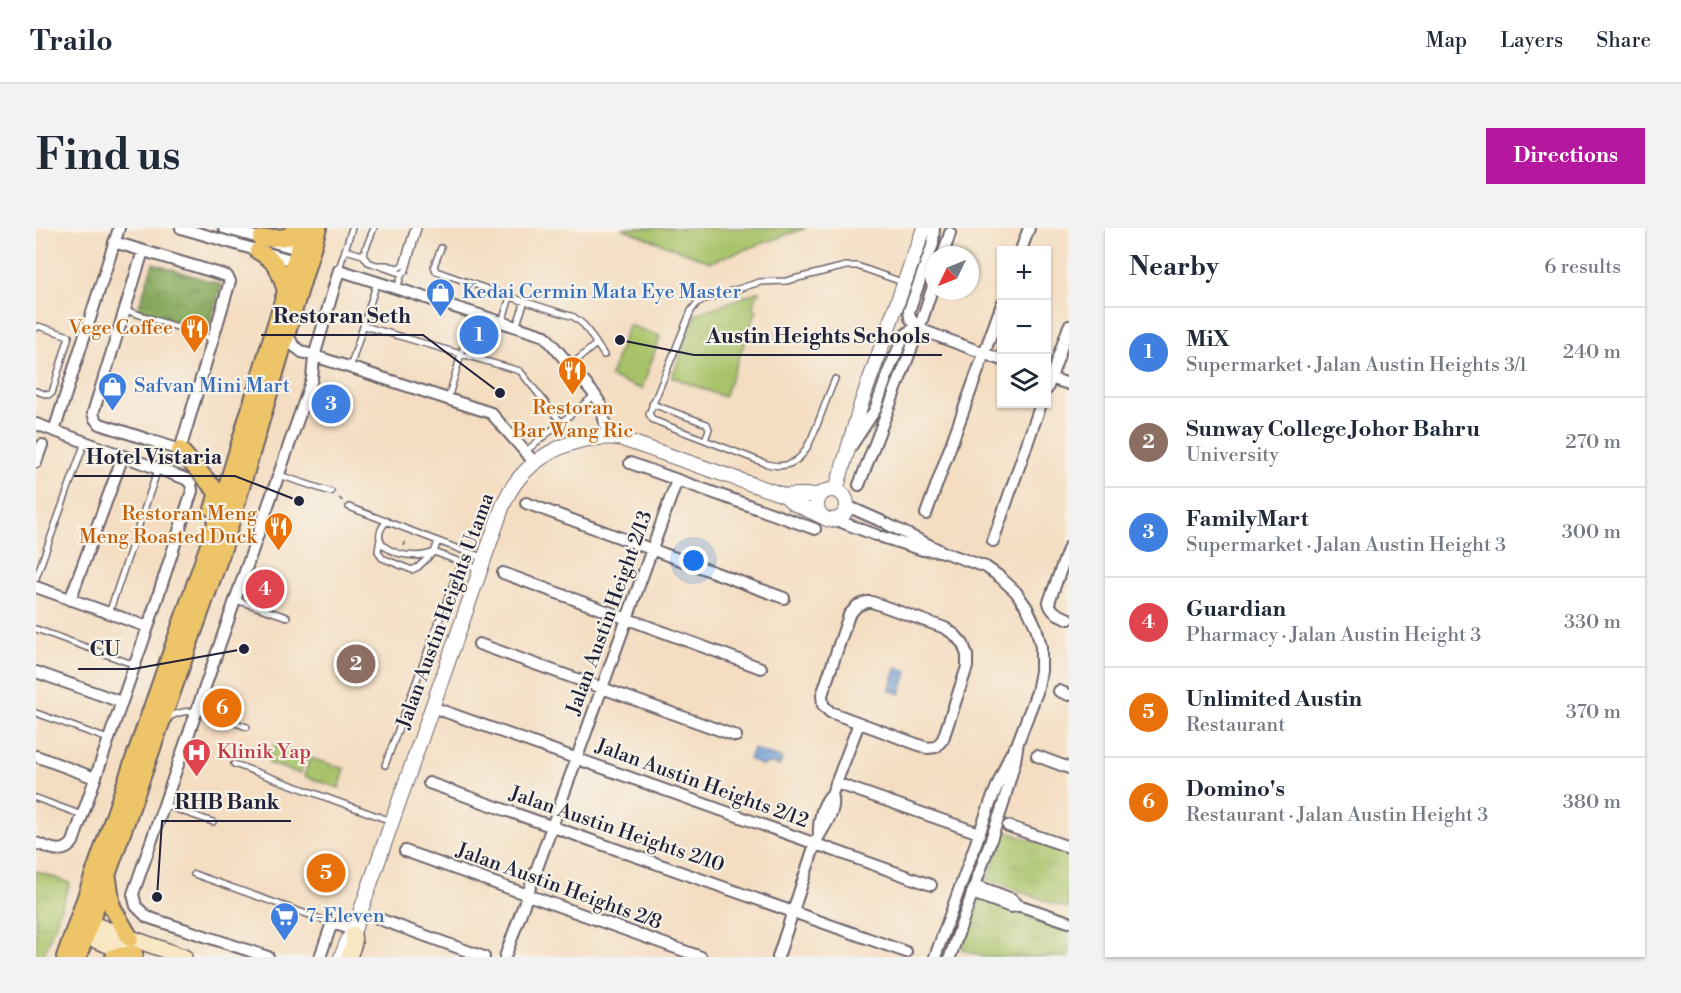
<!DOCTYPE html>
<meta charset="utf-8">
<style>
:root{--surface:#fff;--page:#f2f2f3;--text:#1f2937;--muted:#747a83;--line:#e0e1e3;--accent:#b5179e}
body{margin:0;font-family:"Libre Bodoni",serif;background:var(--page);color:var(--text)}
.controls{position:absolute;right:18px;top:18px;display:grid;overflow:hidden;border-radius:0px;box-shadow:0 2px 4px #0004}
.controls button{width:54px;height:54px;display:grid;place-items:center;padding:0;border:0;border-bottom:2px solid var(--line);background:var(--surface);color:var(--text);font:30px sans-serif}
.compass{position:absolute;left:889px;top:18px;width:54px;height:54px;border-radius:50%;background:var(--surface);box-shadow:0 2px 4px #0004;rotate:227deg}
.you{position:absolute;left:658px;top:333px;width:21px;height:21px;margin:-15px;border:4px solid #fff;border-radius:50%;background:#1a73e8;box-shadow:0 0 0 9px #1a73e833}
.badge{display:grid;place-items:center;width:39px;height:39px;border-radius:50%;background:var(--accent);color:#fff;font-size:20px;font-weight:700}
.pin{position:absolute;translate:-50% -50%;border:3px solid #fff;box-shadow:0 2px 6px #0006}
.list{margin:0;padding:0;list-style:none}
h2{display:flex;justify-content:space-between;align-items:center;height:78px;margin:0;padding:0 24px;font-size:26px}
h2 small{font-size:20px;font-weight:400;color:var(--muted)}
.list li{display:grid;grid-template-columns:39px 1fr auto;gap:18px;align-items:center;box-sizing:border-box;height:90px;padding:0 24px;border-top:2px solid var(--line)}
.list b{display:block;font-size:22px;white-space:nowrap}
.list p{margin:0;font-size:20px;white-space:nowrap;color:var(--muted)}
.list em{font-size:20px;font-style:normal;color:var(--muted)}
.icon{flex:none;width:33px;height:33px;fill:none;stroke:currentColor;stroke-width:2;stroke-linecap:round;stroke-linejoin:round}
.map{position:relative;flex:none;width:1033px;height:729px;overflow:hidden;border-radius:0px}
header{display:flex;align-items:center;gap:36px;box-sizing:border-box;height:84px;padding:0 30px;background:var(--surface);border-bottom:2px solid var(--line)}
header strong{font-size:28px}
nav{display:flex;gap:33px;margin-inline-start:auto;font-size:21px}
.intro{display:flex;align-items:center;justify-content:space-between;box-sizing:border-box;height:144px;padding:0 36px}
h1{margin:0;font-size:42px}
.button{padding:15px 27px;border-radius:0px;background:var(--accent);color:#fff;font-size:21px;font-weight:700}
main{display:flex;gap:36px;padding:0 36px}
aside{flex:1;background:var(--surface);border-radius:0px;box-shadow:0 2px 4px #0004}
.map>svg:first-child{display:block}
.grass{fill:url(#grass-tufts);stroke:#647252;stroke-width:1.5}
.forest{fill:url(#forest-crowns);stroke:#54654c;stroke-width:1.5}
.pitch{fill:#a7c268;stroke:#647252;stroke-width:1.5}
.water{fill:url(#water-rules);stroke:#486088;stroke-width:1.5}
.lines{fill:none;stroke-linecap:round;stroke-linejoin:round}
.service-casing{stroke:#6c636a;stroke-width:8}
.minor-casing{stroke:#6c636a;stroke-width:14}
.tertiary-casing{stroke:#6c636a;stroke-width:16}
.secondary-casing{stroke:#6c636a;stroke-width:18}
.primary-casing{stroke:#6c636a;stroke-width:20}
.path{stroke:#6c636a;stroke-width:1.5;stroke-dasharray:4.5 4.5;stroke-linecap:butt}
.service{stroke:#fff;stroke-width:5}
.minor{stroke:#fff;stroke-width:10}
.tertiary{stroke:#fff;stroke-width:14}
.secondary{stroke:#f8e7c3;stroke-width:15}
.primary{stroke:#eec469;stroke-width:16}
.labels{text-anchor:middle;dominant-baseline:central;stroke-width:4.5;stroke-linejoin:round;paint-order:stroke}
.shop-label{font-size:20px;fill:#366cbe;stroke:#f7f3e8;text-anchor:start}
.food-label{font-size:20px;fill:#c56008;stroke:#f7f3e8;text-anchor:end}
.street-label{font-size:20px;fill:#22223b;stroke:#f7f3e8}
.health-label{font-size:20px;fill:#be3a42;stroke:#f7f3e8;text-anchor:start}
.leader{fill:none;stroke:#22223b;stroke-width:2}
.callout-dot{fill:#22223b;stroke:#f7f3e8;stroke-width:2}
.callout-label{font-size:21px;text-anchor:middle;font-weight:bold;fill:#22223b;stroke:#f7f3e8;stroke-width:4.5;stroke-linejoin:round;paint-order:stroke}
</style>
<header>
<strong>Trailo</strong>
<nav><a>Map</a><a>Layers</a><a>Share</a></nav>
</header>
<div class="intro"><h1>Find us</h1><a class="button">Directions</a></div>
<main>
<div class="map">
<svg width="1033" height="729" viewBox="0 0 1033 729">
<defs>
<pattern id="grass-tufts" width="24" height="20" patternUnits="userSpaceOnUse" patternTransform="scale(1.5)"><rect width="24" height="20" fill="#a7c268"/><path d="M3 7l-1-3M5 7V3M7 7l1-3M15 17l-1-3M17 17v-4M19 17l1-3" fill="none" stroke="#8fa65b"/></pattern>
<pattern id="forest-crowns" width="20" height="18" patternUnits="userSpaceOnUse" patternTransform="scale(1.5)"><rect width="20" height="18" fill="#85a85c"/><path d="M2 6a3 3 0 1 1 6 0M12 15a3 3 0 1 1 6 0" fill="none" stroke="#6c884d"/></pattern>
<pattern id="water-rules" width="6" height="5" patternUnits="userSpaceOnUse" patternTransform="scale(1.5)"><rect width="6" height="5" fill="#6d9dd6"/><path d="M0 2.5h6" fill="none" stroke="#5980af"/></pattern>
</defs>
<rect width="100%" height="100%" fill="#f7f3e8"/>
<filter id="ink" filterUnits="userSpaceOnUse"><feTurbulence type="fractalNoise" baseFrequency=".0167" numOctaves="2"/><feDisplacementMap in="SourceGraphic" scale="12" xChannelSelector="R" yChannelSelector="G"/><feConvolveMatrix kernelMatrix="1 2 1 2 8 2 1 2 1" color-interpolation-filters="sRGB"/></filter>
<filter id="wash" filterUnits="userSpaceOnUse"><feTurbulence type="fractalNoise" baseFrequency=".008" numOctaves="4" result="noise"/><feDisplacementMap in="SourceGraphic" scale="24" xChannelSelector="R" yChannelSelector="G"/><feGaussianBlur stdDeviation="1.35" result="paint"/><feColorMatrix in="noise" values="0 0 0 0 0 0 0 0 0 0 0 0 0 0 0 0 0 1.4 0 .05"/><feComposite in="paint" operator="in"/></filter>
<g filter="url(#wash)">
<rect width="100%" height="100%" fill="#f4ddc1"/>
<path class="grass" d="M969 603 1033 625V681L952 652Z
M0 643 34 655 7 729H0Z
M945 671 1033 705V729H947L926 721Z"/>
<path class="forest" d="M117 35 186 57 171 104 102 81Z"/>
<path class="pitch" d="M585 0H770L674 34Z
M723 63 716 80 721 82 688 169 636 149 660 86Z
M592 97 624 108 606 161 574 149Z
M238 517 270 528 264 546 232 535Z
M274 530 309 541 303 560 268 548Z"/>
<path class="water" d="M861 439 872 443 864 466 853 462Z
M717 521 746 531 743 538 734 535 726 538 713 531Z"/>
</g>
<g filter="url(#ink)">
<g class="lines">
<defs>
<path id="service" d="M405 20 398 38 400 43 474 69 466 94
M309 22 327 27 332 34 366 46
M327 27 338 0
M341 37H350L362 40 367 37 378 0
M303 41 316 0
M361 60 366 46 370 42 382 0
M474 69 538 89 548 97 568 127
M89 82 177 111
M328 98 484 143 525 194
M480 99 489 73
M0 100 2 98 33 108 16 165 12 167 0 163
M534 138 560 116
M314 140 341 54
M799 151C793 165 788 179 783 192 773 217 765 245 731 236L617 192 613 186 655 83 661 75 667 72 724 54 750 53 810 38H821L866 54
M412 171 437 85
M616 176 671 196 673 201 669 212
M490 223 559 167
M243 247 295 264
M313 279 428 323 447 329
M351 293C325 320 374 335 398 324L402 313
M344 311 342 323 346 330 376 342 382 339 398 324 443 341
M0 350 49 214
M200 372 251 389
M73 385 122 241
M0 401 99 437
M0 485 72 511
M131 491C155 473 186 491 211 499
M198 536 355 593
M349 537 425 334
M0 570 46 587
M128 577 177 594
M158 646 296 695"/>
<path id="minor" d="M145 0 265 35
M188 0 269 23
M78 14 191 48 194 53 144 222 64 196 59 191 57 185 107 23
M985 22 993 0
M907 27 914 5
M883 101 874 90 873 83 897 16 898 0
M883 101 966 132
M252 107 257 117 266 124 455 185 499 235
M1011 149 1033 156
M1011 161 1033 98
M0 196 150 251 155 256 156 263 112 399 37 614C27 628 14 620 0 615
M18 203 83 0
M816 217 839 182 853 142 868 108 874 103 883 101
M0 234 6 217
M594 235 779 301
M823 257 883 101 898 55
M490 275 748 370
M811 278 845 293
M890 286 966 76
M800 292 840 307
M851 296 907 324 950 339 964 349 980 364 991 380 1000 399 1005 419V443L1001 464 982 514 979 533 966 580 914 729
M846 309 887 322 904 323
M957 313 1005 176
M1033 319 1013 374C1015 385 1024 387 1033 391
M467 345 725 440
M0 359 112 399
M34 372 87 228
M831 374H836L909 400 919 407 927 416 931 427V439L907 511 900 519 891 520 794 484 787 477 786 467 813 387 821 378Z
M443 416 700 508
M0 444 85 474
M1023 463 1033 467
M396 479 895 657
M0 528 59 550
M1001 528 1033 540
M393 555 870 724
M800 555 943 605
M972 598 1033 619
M783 607C782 594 786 575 796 566L823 495
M369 623 665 729
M939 657 976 671 982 677
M936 665 975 679 982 677 1033 694
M343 691 448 729
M232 729 111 689 100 678 97 666 276 151 278 129 303 42 509 108 559 167 565 177 572 209
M284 729 296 695 318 702
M469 729 641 252
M742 729 779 616C786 600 802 584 796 566
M899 729 955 573 973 529 979 519"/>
<path id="tertiary" d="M781 277a15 15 0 1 1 30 0a15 15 0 1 1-30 0Z
M800 262 826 173 888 0
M750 268C762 265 773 269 784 266
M305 729 313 710 318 702 466 280C484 232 533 206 583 210L750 268 757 275 785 288"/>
<path id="secondary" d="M45 692 148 729
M40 705 99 727
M313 729 318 715 317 706"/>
<path id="primary" d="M225 11 251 9 262 0
M222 23C242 34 243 41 250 63
M144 222 182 265 177 281
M72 651 76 679 94 710
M29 729 175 311 269 0
M42 729 187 320 282 0
M78 729 98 726"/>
</defs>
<use href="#service" class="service-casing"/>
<use href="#minor" class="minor-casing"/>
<use href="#tertiary" class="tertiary-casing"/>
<use href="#secondary" class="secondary-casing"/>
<use href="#primary" class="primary-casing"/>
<path class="path" d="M303 270 308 274
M368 318 371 309"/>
<use href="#service" class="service"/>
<use href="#minor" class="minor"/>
<use href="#tertiary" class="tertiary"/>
<use href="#secondary" class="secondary"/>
<use href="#primary" class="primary"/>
</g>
</g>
<defs>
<symbol id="shop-pin" viewBox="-11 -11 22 30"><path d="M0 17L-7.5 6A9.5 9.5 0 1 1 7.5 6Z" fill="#3f7fe0" stroke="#f7f3e8"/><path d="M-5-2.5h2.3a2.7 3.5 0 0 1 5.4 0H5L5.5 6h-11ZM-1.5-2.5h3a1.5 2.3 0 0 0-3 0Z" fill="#fff"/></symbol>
<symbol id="restaurant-pin" viewBox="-11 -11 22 30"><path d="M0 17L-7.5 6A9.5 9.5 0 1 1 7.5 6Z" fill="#e8710a" stroke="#f7f3e8"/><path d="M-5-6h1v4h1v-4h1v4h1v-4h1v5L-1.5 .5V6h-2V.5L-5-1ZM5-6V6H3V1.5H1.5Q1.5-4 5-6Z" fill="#fff"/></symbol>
<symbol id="hospital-pin" viewBox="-11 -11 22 30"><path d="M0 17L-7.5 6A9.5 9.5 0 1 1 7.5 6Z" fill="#e0444e" stroke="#f7f3e8"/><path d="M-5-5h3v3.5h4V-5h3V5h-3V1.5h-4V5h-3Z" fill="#fff"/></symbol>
<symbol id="supermarket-pin" viewBox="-11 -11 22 30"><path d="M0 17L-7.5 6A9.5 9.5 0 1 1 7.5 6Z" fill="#3f7fe0" stroke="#f7f3e8"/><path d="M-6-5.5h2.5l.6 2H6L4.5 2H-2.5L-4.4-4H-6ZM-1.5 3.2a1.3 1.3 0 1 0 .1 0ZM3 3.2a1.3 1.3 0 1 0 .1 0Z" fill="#fff"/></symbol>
</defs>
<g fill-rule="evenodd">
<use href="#shop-pin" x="388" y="48" width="33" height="45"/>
<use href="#restaurant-pin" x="142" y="84" width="33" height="45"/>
<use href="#restaurant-pin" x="520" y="126" width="33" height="45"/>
<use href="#shop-pin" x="60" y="142" width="33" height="45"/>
<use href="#restaurant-pin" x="226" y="282" width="33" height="45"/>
<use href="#hospital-pin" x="144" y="508" width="33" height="45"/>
<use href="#supermarket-pin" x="232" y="672" width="33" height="45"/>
</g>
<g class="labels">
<g class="shop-label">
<text x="426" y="64">Kedai Cermin Mata Eye Master</text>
<text x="98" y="158">Safvan Mini Mart</text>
<text x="270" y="688">7-Eleven</text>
</g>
<g class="food-label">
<text x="137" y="100">Vege Coffee</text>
<text x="537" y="180" text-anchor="middle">Restoran<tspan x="537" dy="23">Bar Wang Ric</tspan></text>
<text x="221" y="286">Restoran Meng<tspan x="221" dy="23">Meng Roasted Duck</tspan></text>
</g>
<g class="street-label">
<text transform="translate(410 383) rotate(-70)">Jalan Austin Heights Utama</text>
<text transform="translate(574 385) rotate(-70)">Jalan Austin Height 2/13</text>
<text transform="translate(666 556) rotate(20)">Jalan Austin Heights 2/12</text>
<text transform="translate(581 602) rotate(19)">Jalan Austin Heights 2/10</text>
<text transform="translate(523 659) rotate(20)">Jalan Austin Heights 2/8</text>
</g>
<g class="health-label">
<text x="181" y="524">Klinik Yap</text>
</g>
</g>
<path class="leader" d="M464 165L387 107H225M584 112L658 127H906M263 273L199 248H38M208 421L97 441H42M121 669L126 593H255"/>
<g class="callout-dot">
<circle cx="464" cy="165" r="6"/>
<circle cx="584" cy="112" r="6"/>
<circle cx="263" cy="273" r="6"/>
<circle cx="208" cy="421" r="6"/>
<circle cx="121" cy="669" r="6"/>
</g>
<g class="callout-label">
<text x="306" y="95">Restoran Seth</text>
<text x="782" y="115">Austin Heights Schools</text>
<text x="118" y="236">Hotel Vistaria</text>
<text x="69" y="428">CU</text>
<text x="191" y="581">RHB Bank</text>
</g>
</svg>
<div class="controls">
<button>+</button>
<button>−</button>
<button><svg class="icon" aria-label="layers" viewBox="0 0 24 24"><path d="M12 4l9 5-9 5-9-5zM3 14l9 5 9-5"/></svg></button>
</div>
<svg class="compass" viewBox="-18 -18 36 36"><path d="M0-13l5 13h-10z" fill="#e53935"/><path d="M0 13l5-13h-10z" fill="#747a83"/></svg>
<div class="you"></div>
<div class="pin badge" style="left:443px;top:107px;background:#3f7fe0">1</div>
<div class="pin badge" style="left:320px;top:436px;background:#8d6e63">2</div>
<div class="pin badge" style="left:295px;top:176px;background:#3f7fe0">3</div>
<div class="pin badge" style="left:229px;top:361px;background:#e0444e">4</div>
<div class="pin badge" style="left:290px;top:645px;background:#e8710a">5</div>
<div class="pin badge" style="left:186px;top:480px;background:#e8710a">6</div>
</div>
<aside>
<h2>Nearby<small>6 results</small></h2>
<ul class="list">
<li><span class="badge" style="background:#3f7fe0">1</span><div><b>MiX</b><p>Supermarket · Jalan Austin Heights 3/1</p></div><em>240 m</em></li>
<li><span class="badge" style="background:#8d6e63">2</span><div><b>Sunway College Johor Bahru</b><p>University</p></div><em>270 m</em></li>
<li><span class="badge" style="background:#3f7fe0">3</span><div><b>FamilyMart</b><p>Supermarket · Jalan Austin Height 3</p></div><em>300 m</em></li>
<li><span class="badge" style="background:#e0444e">4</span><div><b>Guardian</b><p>Pharmacy · Jalan Austin Height 3</p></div><em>330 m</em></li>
<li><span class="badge" style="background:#e8710a">5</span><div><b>Unlimited Austin</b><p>Restaurant</p></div><em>370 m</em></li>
<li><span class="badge" style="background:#e8710a">6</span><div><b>Domino's</b><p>Restaurant · Jalan Austin Height 3</p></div><em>380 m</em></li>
</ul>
</aside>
</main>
